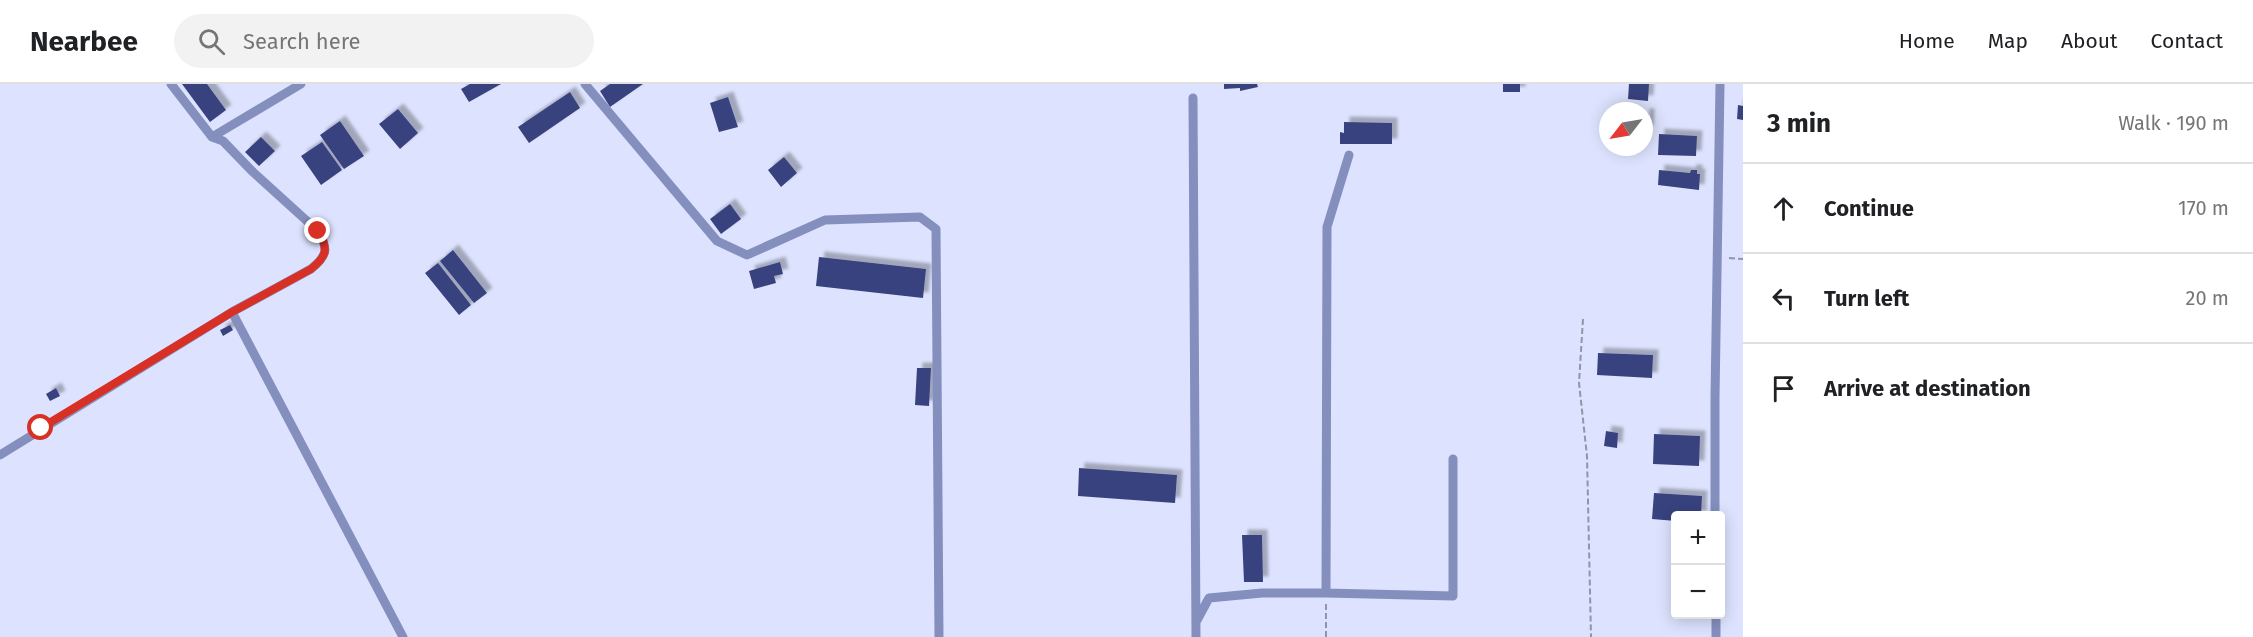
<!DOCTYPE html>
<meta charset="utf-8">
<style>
:root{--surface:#fff;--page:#f2f2f2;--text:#202124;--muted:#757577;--line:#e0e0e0}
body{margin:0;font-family:"Fira Sans",sans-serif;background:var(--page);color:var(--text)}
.controls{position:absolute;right:18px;bottom:18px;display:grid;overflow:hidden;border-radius:6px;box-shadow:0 3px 15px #0003}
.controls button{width:54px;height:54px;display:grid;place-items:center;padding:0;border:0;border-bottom:2px solid var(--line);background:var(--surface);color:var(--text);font:30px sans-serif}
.compass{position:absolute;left:1599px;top:18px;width:54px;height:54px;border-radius:50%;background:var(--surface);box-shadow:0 3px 15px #0003;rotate:239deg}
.stop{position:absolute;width:18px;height:18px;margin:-14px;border:4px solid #d93025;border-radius:50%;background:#fff}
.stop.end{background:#d93025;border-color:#fff;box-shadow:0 2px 6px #0008}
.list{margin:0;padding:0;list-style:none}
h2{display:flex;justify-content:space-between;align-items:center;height:78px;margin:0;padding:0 24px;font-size:26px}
h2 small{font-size:20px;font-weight:400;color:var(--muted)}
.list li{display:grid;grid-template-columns:39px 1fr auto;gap:18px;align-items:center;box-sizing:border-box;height:90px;padding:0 24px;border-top:2px solid var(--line)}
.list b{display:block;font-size:22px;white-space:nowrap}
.list em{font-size:20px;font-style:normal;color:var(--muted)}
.icon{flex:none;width:33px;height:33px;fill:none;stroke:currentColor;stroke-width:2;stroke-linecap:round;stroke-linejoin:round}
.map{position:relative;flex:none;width:1743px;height:553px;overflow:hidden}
header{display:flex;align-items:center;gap:36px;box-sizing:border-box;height:84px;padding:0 30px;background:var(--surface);border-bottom:2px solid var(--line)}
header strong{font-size:28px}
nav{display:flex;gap:33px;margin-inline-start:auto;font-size:21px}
.search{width:420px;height:54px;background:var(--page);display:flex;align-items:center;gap:15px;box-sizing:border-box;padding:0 21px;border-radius:33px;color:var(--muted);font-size:22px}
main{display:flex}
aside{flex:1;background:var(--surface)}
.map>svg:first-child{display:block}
.building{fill:#39427e;filter:url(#shadow)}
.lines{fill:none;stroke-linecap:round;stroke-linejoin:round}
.path{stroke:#9095a9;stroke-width:2;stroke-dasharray:6 3;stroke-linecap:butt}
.street{stroke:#848fbe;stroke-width:9}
.route{stroke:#d93025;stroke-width:8}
</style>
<header>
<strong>Nearbee</strong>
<div class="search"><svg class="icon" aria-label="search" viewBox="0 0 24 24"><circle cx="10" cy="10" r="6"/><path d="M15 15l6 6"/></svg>Search here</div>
<nav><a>Home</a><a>Map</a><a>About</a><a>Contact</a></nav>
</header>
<main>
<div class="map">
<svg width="1743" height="553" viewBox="0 0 1743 553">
<defs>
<filter id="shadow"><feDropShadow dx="5.5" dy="-5.5" stdDeviation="1.5" flood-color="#0004"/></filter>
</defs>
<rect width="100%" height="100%" fill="#dde3fe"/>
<path class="building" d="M182 0H207L226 26 210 38Z
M470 0H501L469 18 461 5Z
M610 0H643L610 23 600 7Z
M1224 0H1257L1258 3 1240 7V4L1224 5Z
M1503 0H1520V8H1503Z
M1629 0H1649L1648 17 1628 15Z
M570 8 580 24 529 59 518 43Z
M728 13 738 43 719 48 710 19Z
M1738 21 1743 22V36L1737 35Z
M398 25 418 49 400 65 379 40Z
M1644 30H1649L1648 47H1644Z
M340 37 364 72 344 85 320 51Z
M1344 38 1392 39V60H1340V48L1344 49Z
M1659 50 1697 52 1696 72 1658 71Z
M261 53 275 67 259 82 245 68Z
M322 58 342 86 321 101 301 72Z
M784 73 797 89 781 103 768 86Z
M1659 86 1690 89 1691 86H1697V90H1700L1699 106 1658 101Z
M730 120 741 135 721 150 710 135Z
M453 166 487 209 474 219 440 177Z
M819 173 926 185 923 214 816 202Z
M780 178 783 190 774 192 776 199 754 205 749 187Z
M438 179 471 221 459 231 425 189Z
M230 241 233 246 223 252 220 246Z
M1598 269 1653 271 1652 294 1597 291Z
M917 284H931L929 322 915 321Z
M56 304 60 312 50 317 46 310Z
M1606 347 1618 349 1617 364 1604 362Z
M1654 350 1700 352 1699 382 1653 380Z
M1079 384 1177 391 1175 419 1078 412Z
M1654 409 1702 412 1701 432H1676V437L1652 435Z
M1242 451H1262L1263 498H1244Z"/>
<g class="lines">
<path class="path" d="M1729 174 1743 175
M1583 235 1579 299 1587 372 1591 553
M1326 520V553"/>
<path class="street" d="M585 0 717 157 747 171 825 136 920 133 936 145 939 553
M1193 14 1196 553
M212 53 301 0
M232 228 403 553
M0 371 232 228 311 185C327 172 329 165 318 147L253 88 223 57 212 53 171 0
M1715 432V313L1720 0
M1326 509 1453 512V375
M1716 530V553
M1196 538 1209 514 1262 509H1326L1327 143 1349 71"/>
</g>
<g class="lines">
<path class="route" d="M41 344 232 228 311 185C327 172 329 165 318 147"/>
</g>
</svg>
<div class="controls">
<button>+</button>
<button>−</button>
</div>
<svg class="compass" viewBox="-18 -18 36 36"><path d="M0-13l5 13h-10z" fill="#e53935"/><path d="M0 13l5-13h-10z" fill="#757577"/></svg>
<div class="stop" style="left:41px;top:344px"></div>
<div class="stop end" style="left:318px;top:147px"></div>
</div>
<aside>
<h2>3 min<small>Walk · 190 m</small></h2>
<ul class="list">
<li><svg class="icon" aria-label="ahead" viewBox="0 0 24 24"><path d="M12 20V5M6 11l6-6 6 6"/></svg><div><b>Continue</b></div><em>170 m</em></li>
<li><svg class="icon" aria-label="left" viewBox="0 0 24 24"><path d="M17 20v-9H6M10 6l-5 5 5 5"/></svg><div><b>Turn left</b></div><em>20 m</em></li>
<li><svg class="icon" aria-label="arrive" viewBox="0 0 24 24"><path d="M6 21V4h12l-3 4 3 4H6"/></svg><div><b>Arrive at destination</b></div></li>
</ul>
</aside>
</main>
